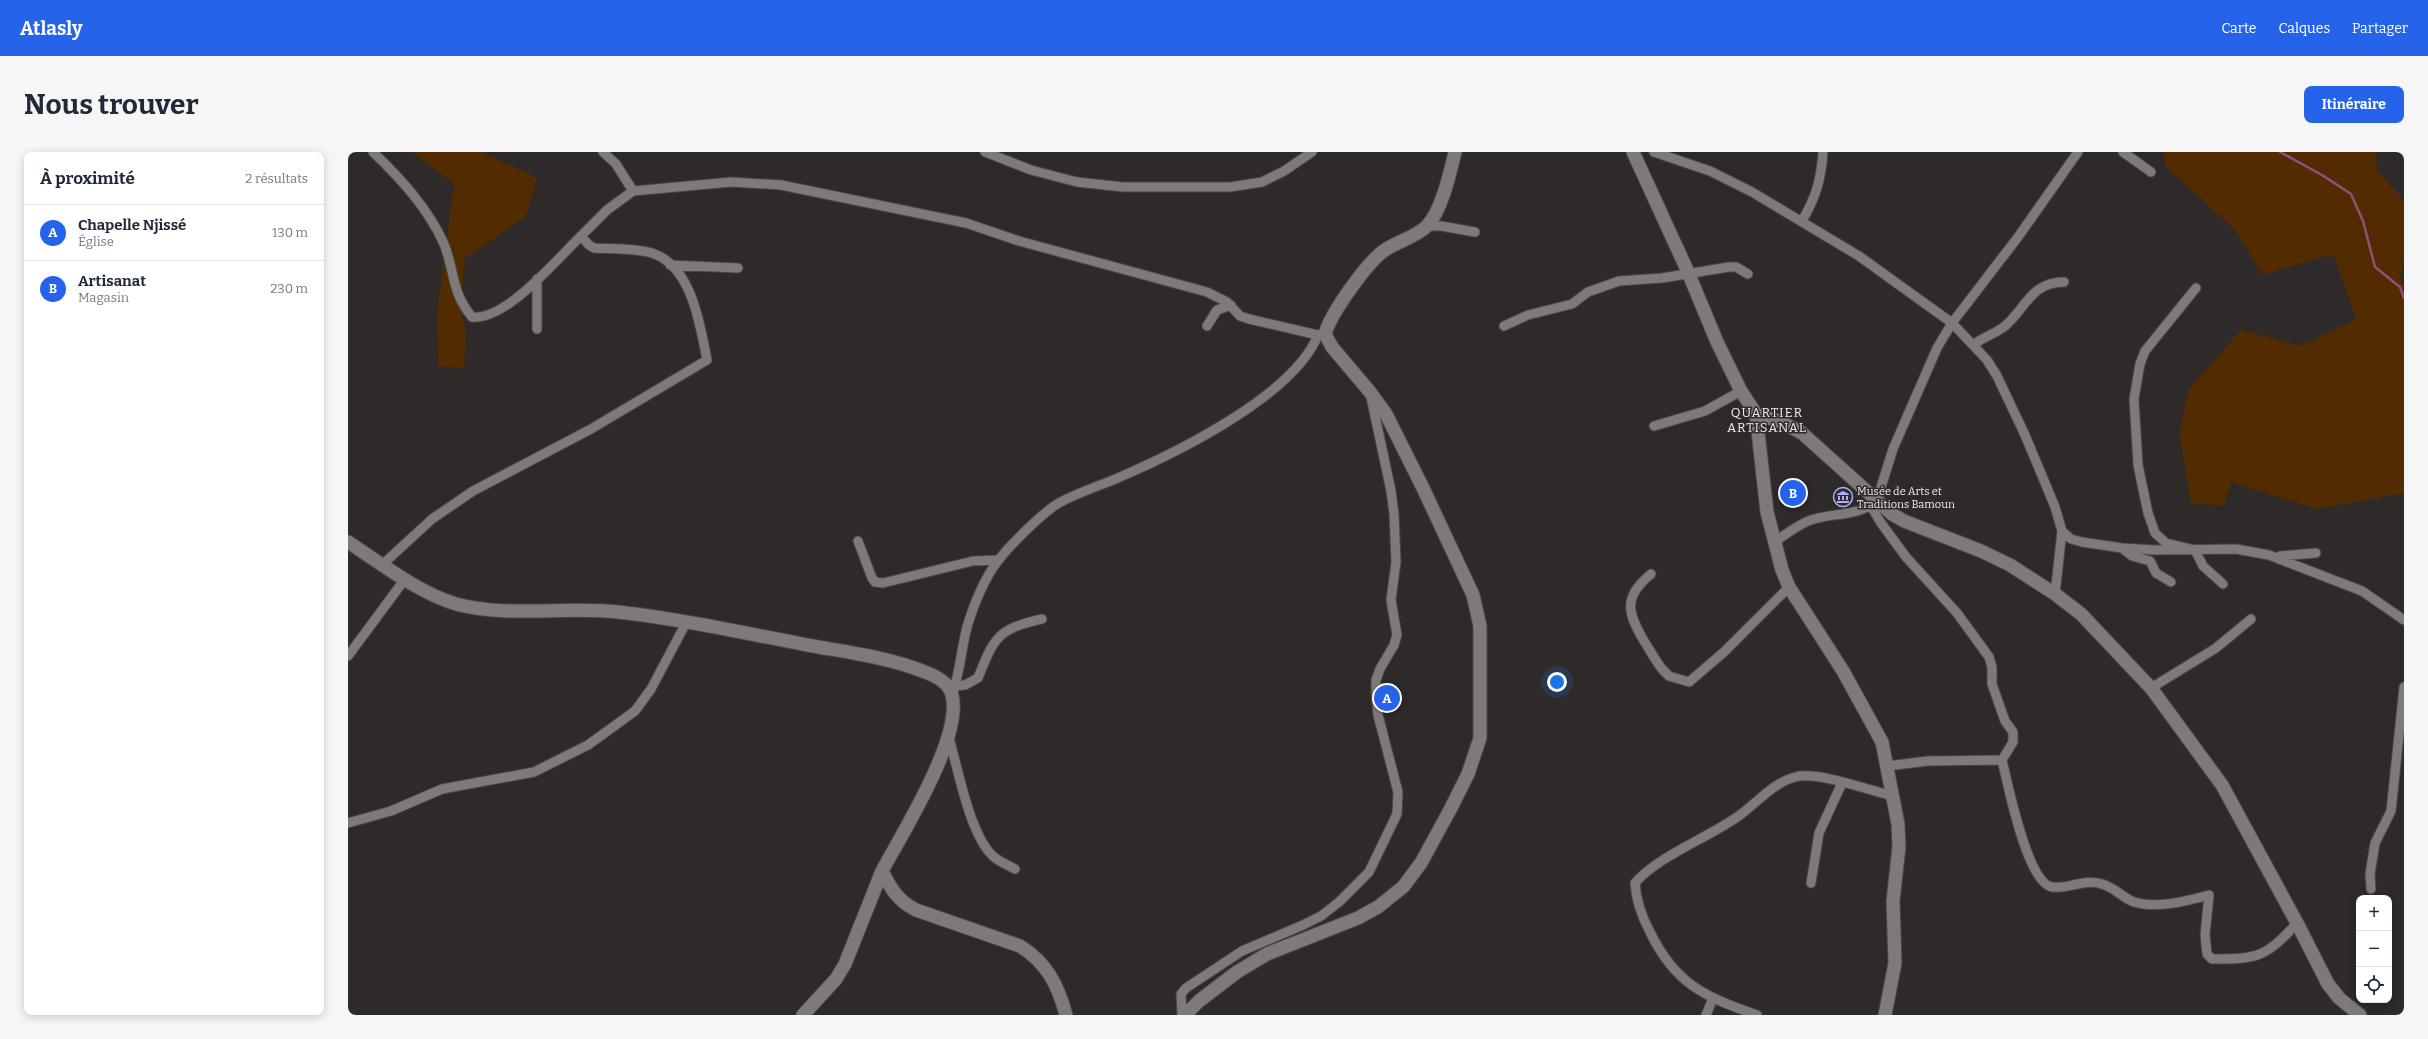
<!DOCTYPE html>
<html lang="fr">
<meta charset="utf-8">
<style>
:root{--surface:#fff;--page:#f6f6f7;--text:#1f2937;--muted:#747a83;--line:#e0e1e3;--accent:#2563eb}
body{margin:0;font-family:Bitter,serif;background:var(--page);color:var(--text)}
.controls{position:absolute;right:12px;bottom:12px;display:grid;overflow:hidden;border-radius:8px;box-shadow:0 2px 10px #0003}
.controls button{width:36px;height:36px;display:grid;place-items:center;padding:0;border:0;border-bottom:1px solid var(--line);background:var(--surface);color:var(--text);font:20px sans-serif}
.you{position:absolute;left:1209px;top:530px;width:14px;height:14px;margin:-10px;border:3px solid #fff;border-radius:50%;background:#1a73e8;box-shadow:0 0 0 6px #1a73e833}
.badge{display:grid;place-items:center;width:26px;height:26px;border-radius:50%;background:var(--accent);color:#fff;font-size:13px;font-weight:700}
.pin{position:absolute;translate:-50% -50%;border:2px solid #fff;box-shadow:0 1px 4px #0006}
.list{margin:0;padding:0;list-style:none}
h2{display:flex;justify-content:space-between;align-items:center;height:52px;margin:0;padding:0 16px;font-size:17px}
h2 small{font-size:13px;font-weight:400;color:var(--muted)}
.list li{display:grid;grid-template-columns:26px 1fr auto;gap:12px;align-items:center;box-sizing:border-box;height:56px;padding:0 16px;border-top:1px solid var(--line)}
.list b{display:block;font-size:15px;white-space:nowrap}
.list p{margin:0;font-size:13px;white-space:nowrap;color:var(--muted)}
.list em{font-size:13px;font-style:normal;color:var(--muted)}
.icon{flex:none;width:22px;height:22px;fill:none;stroke:currentColor;stroke-width:2;stroke-linecap:round;stroke-linejoin:round}
.map{position:relative;flex:none;width:2056px;height:863px;overflow:hidden;border-radius:8px}
header{display:flex;align-items:center;gap:24px;box-sizing:border-box;height:56px;padding:0 20px;background:var(--accent);color:#fff}
header strong{font-size:19px}
nav{display:flex;gap:22px;margin-inline-start:auto;font-size:14px}
.intro{display:flex;align-items:center;justify-content:space-between;box-sizing:border-box;height:96px;padding:0 24px}
h1{margin:0;font-size:28px}
.button{padding:10px 18px;border-radius:8px;background:var(--accent);color:#fff;font-size:14px;font-weight:700}
main{display:flex;gap:24px;padding:0 24px}
aside{flex:1;background:var(--surface);border-radius:8px;box-shadow:0 2px 10px #0003}
.map>svg:first-child{display:block}
.green{fill:#532b00}
.lines{fill:none;stroke-linecap:round;stroke-linejoin:round}
.stream{stroke:#944e7a;stroke-width:2.5}
.street-casing{stroke:#4a4746;stroke-width:11}
.secondary-casing{stroke:#4a4746;stroke-width:15}
.street{stroke:#7f7a7a;stroke-width:9}
.secondary{stroke:#7f7a7a;stroke-width:13}
.labels{text-anchor:middle;dominant-baseline:central;stroke-width:3;stroke-linejoin:round;paint-order:stroke}
.poi-label{font-size:11px;fill:#eeebeb;stroke:#2e2a2a;text-anchor:start}
.quarter-label{font-size:13px;letter-spacing:1px;fill:#eeebeb;stroke:#2e2a2a}
</style>
<header>
<strong>Atlasly</strong>
<nav><a>Carte</a><a>Calques</a><a>Partager</a></nav>
</header>
<div class="intro"><h1>Nous trouver</h1><a class="button">Itinéraire</a></div>
<main>
<aside>
<h2>À proximité<small>2 résultats</small></h2>
<ul class="list">
<li><span class="badge">A</span><div><b>Chapelle Njissé</b><p>Église</p></div><em>130 m</em></li>
<li><span class="badge">B</span><div><b>Artisanat</b><p>Magasin</p></div><em>230 m</em></li>
</ul>
</aside>
<div class="map">
<svg width="2056" height="863" viewBox="0 0 2056 863">
<rect width="100%" height="100%" fill="#2e2a2a"/>
<path class="green" d="M64 0H135L189 26 178 64 116 107 113 164 118 181 116 216 90 214 89 162 106 32Z
M1816 0H2028L2029 17 2056 49V108L2052 123 2056 135V341L1969 357 1883 330 1876 354 1843 351 1831 281 1841 237 1893 178 1953 194 2008 167 1985 102 1914 123 1887 78 1817 14Z"/>
<g class="lines">
<path class="stream" d="M1932 0 1974 23 2003 42 2015 69 2027 115 2052 135 2056 146"/>
<defs>
<path id="street" d="M25 0C53 27 80 56 96 92 107 119 103 140 124 165 158 169 209 107 233 84
M637 0 683 18 729 30 775 35H882L914 30 936 19 964 0
M1306 0 1362 19 1404 40 1511 104 1604 171 1639 208 1649 224 1677 283 1707 355 1714 379 1723 387 1734 390 1774 396 1807 398 1888 397 1921 403 2014 439 2056 468
M1775 0 1803 20
M285 39 383 30 433 33 618 71 671 89 859 140 879 150 892 164 901 167 970 183 977 182
M1454 69C1468 45 1473 28 1475 0
M1079 74H1093L1127 80
M322 113 390 116
M189 127V177
M1848 136 1797 199 1792 212 1786 247 1790 313 1800 361 1807 381 1818 391 1847 398 1855 414 1875 432
M859 174 869 158 883 153
M1156 174 1180 163 1224 152 1240 140 1271 129 1314 126 1381 115H1388L1400 122
M1625 193C1635 185 1647 182 1657 174 1678 156 1683 130 1716 130
M1306 274 1357 259 1393 239
M1523 354 1533 371 1558 405 1609 461 1641 505 1644 515V532L1657 569 1665 580V590L1654 608
M510 389 524 426 527 430 535 431 625 409 650 408
M1426 390C1436 384 1447 375 1458 370 1481 359 1509 367 1529 348L1545 297 1589 196 1604 171 1670 85 1730 0
M1774 396 1784 404 1802 409 1808 421 1823 430
M1932 404 1968 401
M34 413 84 367 125 339 243 277 359 208C352 173 344 114 304 101 287 96 264 97 246 96L241 93 233 84 259 58 285 39 268 12 255 0
M1303 422C1275 445 1279 460 1296 489 1302 498 1307 508 1314 517L1321 524 1341 530 1376 500 1441 435
M1707 442 1714 379
M0 504 57 427
M607 534 617 533 630 526C646 486 649 477 694 467
M1803 536 1868 496 1903 467
M604 543C612 521 613 498 619 475 626 452 635 429 649 410 660 395 695 360 711 351 730 340 752 334 772 325 830 300 946 243 970 183
M601 586C610 616 622 685 646 705 652 710 660 713 667 717
M1539 614 1580 609 1654 608C1660 632 1679 731 1704 735 1722 738 1735 725 1757 733 1768 737 1775 746 1786 750 1809 757 1839 749 1861 743L1857 783 1859 802 1864 807C1911 807 1918 805 1949 771
M0 671 43 659 94 637 186 620 240 593 287 559 303 537 338 471
M1463 731 1471 681 1494 631
M2023 737 2022 722 2027 691 2043 659 2056 535
M834 863 833 842 838 836 894 799 955 773 973 764 991 750 1021 720 1049 662 1050 640 1030 563 1028 543V528L1032 517 1046 493 1049 483 1043 448 1048 410 1046 362 1043 339 1023 245
M1358 863 1365 846
M1409 863C1357 845 1327 832 1302 780 1294 765 1288 748 1287 731 1310 704 1362 685 1392 663 1410 650 1425 631 1447 625 1468 619 1521 638 1545 644"/>
<path id="secondary" d="M1285 0 1340 120 1369 190 1393 239 1408 262 1431 269 1454 281 1544 362 1556 369 1633 399 1662 413 1707 442 1733 462 1803 536 1874 633 1949 771 1980 832 1991 846 2012 863
M1408 262 1419 360 1434 418 1441 435 1495 519 1534 590 1550 672 1551 695 1545 749 1547 811 1537 863
M0 390C32 411 71 441 108 452 161 466 216 454 270 460 333 467 397 481 459 493 497 500 540 505 577 520 588 524 601 531 604 543 615 585 555 680 534 719 543 737 550 749 568 758L672 794C699 811 710 833 718 863
M455 863 488 827 497 812 534 719
M837 863 851 849 889 820 919 802 1010 766 1030 755 1055 735 1073 711 1103 656 1120 622 1132 586V474L1125 443 1075 336 1038 262 1022 240 984 195 977 182C983 161 1019 110 1037 98 1050 89 1068 85 1079 74 1094 58 1102 21 1107 0"/>
</defs>
<use href="#street" class="street-casing"/>
<use href="#secondary" class="secondary-casing"/>
<use href="#street" class="street"/>
<use href="#secondary" class="secondary"/>
</g>
<defs>
<symbol id="museum-ring" viewBox="-11 -11 22 22"><circle r="9.5" fill="#2e2a2a" stroke="#afaefa" stroke-width="1.5"/><path d="M0-6L6-3V-2H-6V-3ZM-5-1h2V3h-2ZM-1-1h2V3h-2ZM3-1h2V3H3ZM-6 4H6V6H-6Z" fill="#afaefa"/></symbol>
</defs>
<g fill-rule="evenodd">
<use href="#museum-ring" x="1484" y="334" width="22" height="22"/>
</g>
<g class="labels">
<g class="poi-label">
<text x="1509" y="339">Musée de Arts et<tspan x="1509" dy="13">Traditions Bamoun</tspan></text>
</g>
<g class="quarter-label">
<text x="1419" y="260">QUARTIER<tspan x="1419" dy="15">ARTISANAL</tspan></text>
</g>
</g>
</svg>
<div class="controls">
<button>+</button>
<button>−</button>
<button><svg class="icon" aria-label="locate" viewBox="0 0 24 24"><circle cx="12" cy="12" r="6"/><path d="M12 2v4M12 18v4M2 12h4M18 12h4"/></svg></button>
</div>
<div class="you"></div>
<div class="pin badge" style="left:1039px;top:546px">A</div>
<div class="pin badge" style="left:1445px;top:341px">B</div>
</div>
</main>
